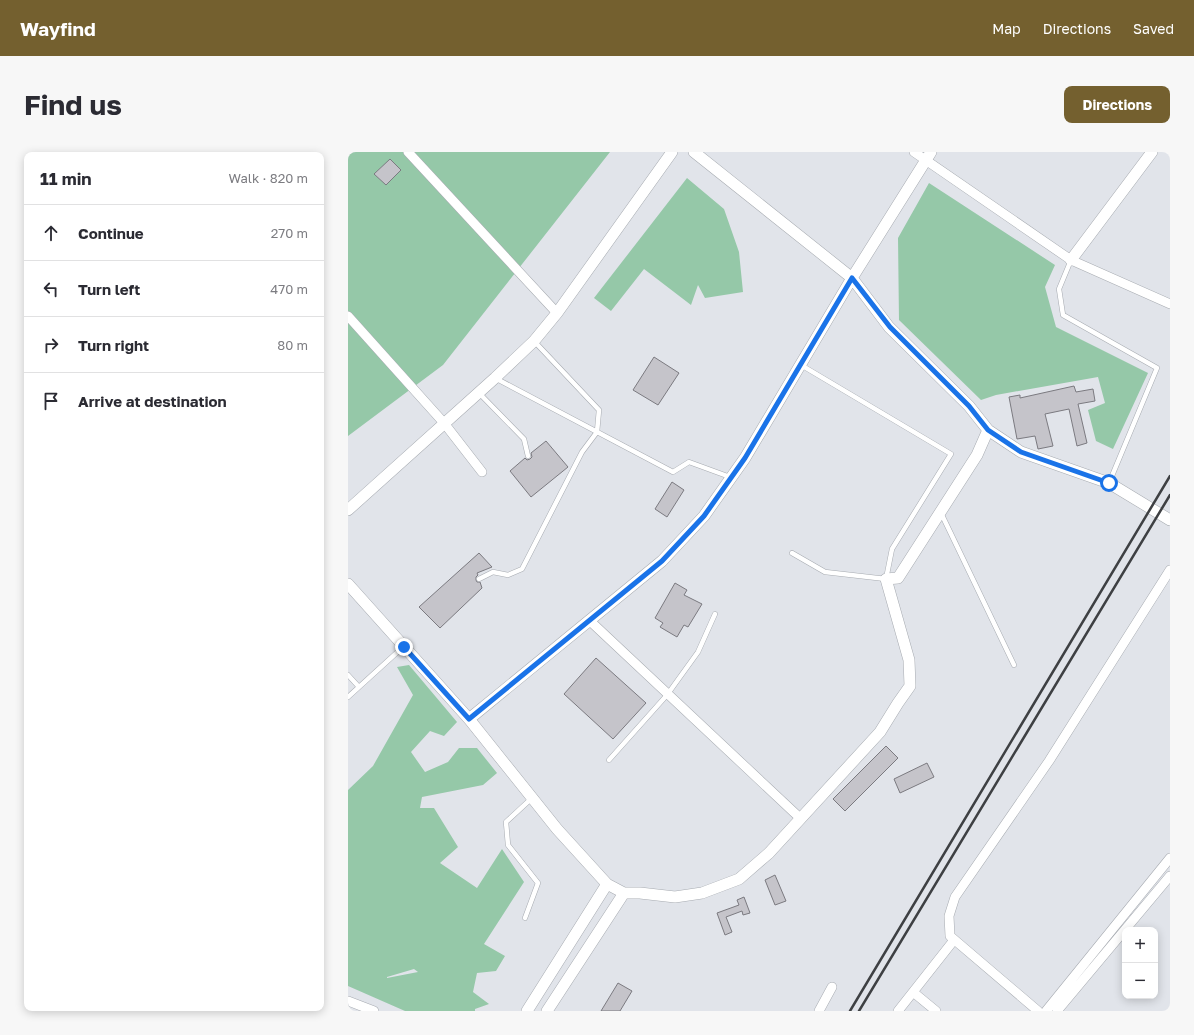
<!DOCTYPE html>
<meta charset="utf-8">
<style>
:root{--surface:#fff;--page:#f7f7f7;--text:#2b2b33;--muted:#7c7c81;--line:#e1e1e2;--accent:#74602f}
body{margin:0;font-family:"Golos Text",sans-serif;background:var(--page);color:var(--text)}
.controls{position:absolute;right:12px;bottom:12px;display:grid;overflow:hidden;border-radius:8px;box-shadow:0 2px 10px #0003}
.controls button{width:36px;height:36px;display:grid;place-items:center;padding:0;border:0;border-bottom:1px solid var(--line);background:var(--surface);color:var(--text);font:20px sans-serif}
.stop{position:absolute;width:12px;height:12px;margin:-9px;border:3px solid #1a73e8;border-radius:50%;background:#fff}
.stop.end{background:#1a73e8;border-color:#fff;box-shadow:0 1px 4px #0008}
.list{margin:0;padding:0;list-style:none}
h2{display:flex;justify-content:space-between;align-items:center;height:52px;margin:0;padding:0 16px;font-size:17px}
h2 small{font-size:13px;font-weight:400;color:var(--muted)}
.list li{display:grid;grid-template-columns:26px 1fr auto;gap:12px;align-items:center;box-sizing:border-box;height:56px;padding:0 16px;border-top:1px solid var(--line)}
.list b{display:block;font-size:15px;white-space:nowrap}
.list em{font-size:13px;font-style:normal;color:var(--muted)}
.icon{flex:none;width:22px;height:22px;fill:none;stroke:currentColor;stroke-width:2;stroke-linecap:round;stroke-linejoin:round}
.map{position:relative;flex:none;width:822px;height:859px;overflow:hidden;border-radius:8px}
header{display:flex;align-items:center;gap:24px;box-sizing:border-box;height:56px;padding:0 20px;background:var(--accent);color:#fff}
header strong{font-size:19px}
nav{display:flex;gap:22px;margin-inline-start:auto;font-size:14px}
.intro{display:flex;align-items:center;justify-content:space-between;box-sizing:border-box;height:96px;padding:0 24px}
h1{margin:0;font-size:28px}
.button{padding:10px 18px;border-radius:8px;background:var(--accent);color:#fff;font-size:14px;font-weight:700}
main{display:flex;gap:24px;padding:0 24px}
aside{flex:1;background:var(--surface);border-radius:8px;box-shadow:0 2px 10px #0003}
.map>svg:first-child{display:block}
.green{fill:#95c8a8;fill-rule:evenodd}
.building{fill:#c5c4ca;stroke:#7b7a80}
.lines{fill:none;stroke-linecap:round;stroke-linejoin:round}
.service-casing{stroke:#a7abb1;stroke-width:5.5}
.minor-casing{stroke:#a7abb1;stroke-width:10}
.tertiary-casing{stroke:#a7abb1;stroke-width:12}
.service{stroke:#fff;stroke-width:4.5}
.minor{stroke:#fff;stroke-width:9}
.tertiary{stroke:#fff;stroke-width:11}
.rail{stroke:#3e4043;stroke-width:2.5}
.route{stroke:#1a73e8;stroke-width:5}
</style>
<header>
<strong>Wayfind</strong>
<nav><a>Map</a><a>Directions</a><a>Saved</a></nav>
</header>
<div class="intro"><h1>Find us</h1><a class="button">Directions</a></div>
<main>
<aside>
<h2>11 min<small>Walk · 820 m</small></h2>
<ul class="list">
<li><svg class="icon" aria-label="ahead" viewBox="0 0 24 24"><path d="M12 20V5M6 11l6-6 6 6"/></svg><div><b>Continue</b></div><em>270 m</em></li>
<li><svg class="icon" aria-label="left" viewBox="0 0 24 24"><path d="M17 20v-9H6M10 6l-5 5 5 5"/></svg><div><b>Turn left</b></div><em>470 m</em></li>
<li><svg class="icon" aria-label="right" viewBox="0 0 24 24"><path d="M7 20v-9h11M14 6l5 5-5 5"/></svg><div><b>Turn right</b></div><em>80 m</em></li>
<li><svg class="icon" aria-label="arrive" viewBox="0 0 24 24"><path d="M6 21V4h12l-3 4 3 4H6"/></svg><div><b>Arrive at destination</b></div></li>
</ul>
</aside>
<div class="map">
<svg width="822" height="859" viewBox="0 0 822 859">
<rect width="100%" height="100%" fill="#e1e4ea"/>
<path class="green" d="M0 0H262L95 213 0 284Z
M339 26 376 57 391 100 395 140 357 146 350 133 343 153 296 117 263 159 246 146Z
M581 31 707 113 697 135 708 175 800 221 765 297 748 289 740 258 757 251 750 225 648 243 633 248 551 168 550 86Z
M61 513 109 570 96 584 82 579 63 600 77 620 100 610 111 596H129L149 621 135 633 74 645 72 656H86L110 695 92 711 129 736 154 697 176 730 136 792 157 804 148 819 129 821 125 840 141 852 127 857V859H57L0 834V638L25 614 65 543 49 515ZM66 817 70 820 39 826V825Z"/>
<path class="building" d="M42 7 53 18 38 33 26 22Z
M306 205 331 221 310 253 285 238Z
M726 234 728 240 745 237 747 249 730 252 739 291 729 294 721 257 697 262 705 294 690 297 687 284 669 287 661 245 672 243V246Z
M198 289 220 315 183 345 162 319 177 306 179 308 182 307 184 305 183 301Z
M324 330 336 338 319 365 307 357Z
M131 401 144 415 129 421 130 423 128 425V428L129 430H132L134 436 92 476 71 455Z
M327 431 339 438 336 443 354 452 340 475 336 473 329 485 312 475 315 471 307 466Z
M248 506 298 551 265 587 216 542Z
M538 594 550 606 497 659 485 647Z
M579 611 586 625 552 641 546 627Z
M427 723 438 749 427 753 417 728Z
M396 745 402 761 395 763 394 759 378 765 384 780 377 783 369 761 391 753 389 748Z
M270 831 284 839 272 859H253Z"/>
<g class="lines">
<defs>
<path id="service" d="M723 108 711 137 715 163 809 216 761 331
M147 226 325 320 341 310 382 325
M131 241 176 287 180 304
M593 361 666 513
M444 401 477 420 538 427 544 397 603 302 453 213
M131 427 145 420 160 423 174 417 234 300 249 280 251 258 186 189
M0 523 11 535
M0 545 55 495
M261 608 319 543 350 500 367 462
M177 766 190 731 160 693 158 670 184 646"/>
<path id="minor" d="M60 0 209 161
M566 0 723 108 822 152
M0 164 96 271 134 320
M241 468 452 666
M565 840 588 859
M0 849 26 859
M471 859 484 835
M550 859 606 788
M690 859 602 784 601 764 607 745 701 609 822 418
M698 859 822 706
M709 859 822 724"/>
<path id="tertiary" d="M346 0 504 126 541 175 621 254 640 278 673 300 761 331 822 368
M723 108 804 0
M0 358 147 226 186 189 209 161 324 0
M0 432 121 567 209 677 259 732 276 741H292L327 745 354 741 391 727 421 701 532 580 550 551 562 534 561 508 538 427 550 426 629 303 640 278
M121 567 314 409 356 364 397 306 504 126 583 0
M179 859 259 732
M199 859 276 741"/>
</defs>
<use href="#service" class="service-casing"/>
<use href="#minor" class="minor-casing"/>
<use href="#tertiary" class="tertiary-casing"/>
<use href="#service" class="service"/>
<use href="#minor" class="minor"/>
<use href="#tertiary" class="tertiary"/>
<path class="rail" d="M502 859 822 324
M511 859 822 343"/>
</g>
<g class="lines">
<path class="route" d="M56 495 121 567 314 409 356 364 397 306 504 126 542 175 621 254 640 278 673 300 761 331"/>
</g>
</svg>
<div class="controls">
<button>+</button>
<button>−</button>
</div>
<div class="stop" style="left:761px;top:331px"></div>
<div class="stop end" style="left:56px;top:495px"></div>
</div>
</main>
